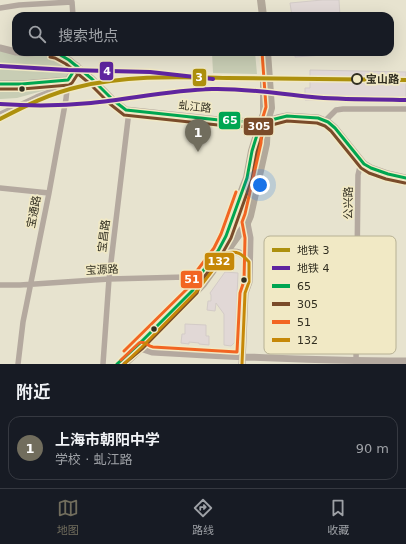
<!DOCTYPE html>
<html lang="zh">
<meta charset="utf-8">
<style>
:root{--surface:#171b24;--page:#20242c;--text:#f1f3f6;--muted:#9ea1a6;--line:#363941;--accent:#716d5d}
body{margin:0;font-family:"DejaVu Sans","Noto Sans SC",sans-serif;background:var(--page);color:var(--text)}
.you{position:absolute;left:260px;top:185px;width:14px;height:14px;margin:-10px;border:3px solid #fff;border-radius:50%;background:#1a73e8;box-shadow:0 0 0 6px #1a73e833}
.badge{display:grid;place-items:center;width:26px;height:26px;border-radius:50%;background:var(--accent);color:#fff;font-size:13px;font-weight:700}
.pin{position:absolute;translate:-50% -33px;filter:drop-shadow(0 1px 2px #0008)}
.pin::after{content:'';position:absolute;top:21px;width:14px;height:12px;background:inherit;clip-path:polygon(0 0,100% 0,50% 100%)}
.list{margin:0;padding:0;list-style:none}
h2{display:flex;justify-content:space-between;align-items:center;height:52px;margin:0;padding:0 16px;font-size:17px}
h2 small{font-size:13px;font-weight:400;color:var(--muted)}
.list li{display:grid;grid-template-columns:26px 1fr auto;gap:12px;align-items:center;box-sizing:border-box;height:64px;margin:0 8px 8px;padding:0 8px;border:1px solid var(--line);border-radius:12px}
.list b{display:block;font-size:15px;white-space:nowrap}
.list p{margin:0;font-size:13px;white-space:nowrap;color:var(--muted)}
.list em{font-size:13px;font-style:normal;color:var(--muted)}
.icon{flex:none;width:22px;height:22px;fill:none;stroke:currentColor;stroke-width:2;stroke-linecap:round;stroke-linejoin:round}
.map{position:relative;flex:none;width:406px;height:364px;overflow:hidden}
.search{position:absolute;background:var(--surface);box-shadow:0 4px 16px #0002;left:12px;right:12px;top:12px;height:44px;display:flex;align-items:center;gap:10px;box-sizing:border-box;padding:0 14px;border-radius:12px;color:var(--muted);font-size:15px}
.sheet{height:124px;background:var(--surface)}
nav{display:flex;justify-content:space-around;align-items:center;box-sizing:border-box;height:56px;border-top:1px solid var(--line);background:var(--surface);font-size:11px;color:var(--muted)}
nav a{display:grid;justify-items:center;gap:2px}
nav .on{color:var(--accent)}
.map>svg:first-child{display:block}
.green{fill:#c8cdb4}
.building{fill:#e1d8d6;stroke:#d3cbc7}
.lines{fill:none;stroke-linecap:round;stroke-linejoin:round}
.service{stroke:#b4a99f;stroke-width:3}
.minor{stroke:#b4a99f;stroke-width:5.5}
.tertiary{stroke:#b4a99f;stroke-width:7}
.secondary{stroke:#b2a89a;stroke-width:8}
.bus-1-casing{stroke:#f1e9c5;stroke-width:6}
.bus-2-casing{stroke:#f1e9c5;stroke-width:6}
.bus-3-casing{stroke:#f1e9c5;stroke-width:6}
.bus-4-casing{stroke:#f1e9c5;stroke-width:6}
.bus-1{stroke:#00a651;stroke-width:3}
.bus-2{stroke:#7a4b2a;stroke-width:3}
.bus-3{stroke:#f26522;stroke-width:3}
.bus-4{stroke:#c68808;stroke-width:3}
.metro-1-casing{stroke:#f1e9c5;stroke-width:7}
.metro-2-casing{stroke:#f1e9c5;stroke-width:7}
.metro-1{stroke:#ad900d;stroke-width:4}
.metro-2{stroke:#5f259f;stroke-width:4}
.stop-dot{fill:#f1e9c5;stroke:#312e20;stroke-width:2}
.bus-dot{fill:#312e20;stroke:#f1e9c5;stroke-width:1.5}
.labels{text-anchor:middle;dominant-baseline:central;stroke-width:3.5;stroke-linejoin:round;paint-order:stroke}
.stop-label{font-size:11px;font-weight:bold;fill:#312e20;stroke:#f1e9c5;text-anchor:start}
.street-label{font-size:11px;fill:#312e20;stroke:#f1e9c5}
.key{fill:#f1e9c5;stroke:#b7b194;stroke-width:1}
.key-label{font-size:11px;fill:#312e20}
.line-badge{stroke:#f1e9c5;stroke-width:1.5}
.badge-label{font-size:11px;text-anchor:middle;font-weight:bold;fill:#fff}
</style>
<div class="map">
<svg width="406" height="364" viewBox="0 0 406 364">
<rect width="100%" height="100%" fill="#e7e3cf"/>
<path class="green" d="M0 50 25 55 51 54 62 58 72 70 67 84 17 98 0 99Z
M212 52H255L257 74 213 73Z"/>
<path class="building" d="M322 0H339L340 16H292L290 3Z
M295 52H322L323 55 295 57Z
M310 70 406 72V102L305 100V88H310Z
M225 272 238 273 235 342 231 346 224 345V314L216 303 215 311 207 310 208 301H211V295L210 293Z
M185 324 206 325V336H209V345L199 344V343L189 342V344L181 343 182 334H185Z"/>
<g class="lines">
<path class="service" d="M0 113 36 96 67 84"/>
<path class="minor" d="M0 8 19 5 72 2 73 16
M325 121 336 110 343 109H406
M0 188 49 193
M0 285H20L109 279 186 277 199 280
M356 363 358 175 361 162
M18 364 23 322 49 193 66 99 68 80
M103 364 109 279 129 111"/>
<path class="tertiary" d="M0 48 16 52
M17 52 27 53 43 52
M51 52 57 53 69 60 92 79 113 100 126 110 219 120 253 122 267 121 277 118 287 116 318 118 328 122 335 128 364 164 371 168 388 174 406 178
M0 84H22L68 80 77 66
M232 221C238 219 241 220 247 223L250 238 249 282 245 293 242 364
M226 253C239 250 241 253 249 262
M139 344 143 349 152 352C237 357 321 361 406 361"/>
<path class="secondary" d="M261 0 263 16
M247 223 245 213 247 183
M189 294 193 290 197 279 218 251 226 236 243 188 247 178 252 151 261 122 264 114V79
M124 364 142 347 203 284 247 223 250 216 266 144 267 121 271 108 267 52"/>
<defs>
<path id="bus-1" d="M51 52 57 53 69 60 92 79 113 100 126 110 219 120 253 122 267 121 287 116 318 118 328 122 335 128 364 164 371 168 388 174 406 178
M0 84H22L68 80 77 66
M117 364 139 344 193 290 197 279 218 251 226 236 247 178 252 151 261 122"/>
<path id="bus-2" d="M50 57 55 58 66 64 89 83 110 104 124 115 218 125 253 127 268 126 287 121 317 123 325 126 331 131 361 168 369 173 386 179 405 183
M0 89H22L69 85 72 83 81 69
M124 364 143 348 197 293 201 281 222 254 231 238 252 179 257 152 266 123"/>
<path id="bus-3" d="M124 351 189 287 193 276 214 248 221 234 236 192
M121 360 139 343C144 340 147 346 153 347L237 352 240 293 244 281 245 238 242 222 245 214 261 143 262 120 266 107 262 52"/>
<path id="bus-4" d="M124 364 142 347 196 292 226 253C238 251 241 253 249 262V282L245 293 242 364"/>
</defs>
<use href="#bus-1" class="bus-1-casing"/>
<use href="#bus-2" class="bus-2-casing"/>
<use href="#bus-3" class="bus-3-casing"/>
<use href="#bus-4" class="bus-4-casing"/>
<use href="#bus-1" class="bus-1"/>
<use href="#bus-2" class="bus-2"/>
<use href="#bus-3" class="bus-3"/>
<use href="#bus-4" class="bus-4"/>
<defs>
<path id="metro-1" d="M0 119C25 106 51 93 78 87 127 75 177 77 227 78 286 79 346 79 406 80"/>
<path id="metro-2" d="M0 66 68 70 150 72 213 79
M0 104C30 106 61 106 91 103 131 99 171 90 212 89 245 88 279 94 312 97 343 100 374 99 406 100"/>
</defs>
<use href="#metro-1" class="metro-1-casing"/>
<use href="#metro-2" class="metro-2-casing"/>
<use href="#metro-1" class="metro-1"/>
<use href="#metro-2" class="metro-2"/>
</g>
<circle class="stop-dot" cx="357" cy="79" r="5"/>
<g class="bus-dot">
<circle cx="22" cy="89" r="3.5"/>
<circle cx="244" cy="280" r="3.5"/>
<circle cx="154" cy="329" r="3.5"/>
</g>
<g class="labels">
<g class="stop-label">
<text x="366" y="79">宝山路</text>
</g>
<g class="street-label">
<text transform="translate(195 107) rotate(6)">虬江路</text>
<text transform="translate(348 203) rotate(-90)">公兴路</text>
<text transform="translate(34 212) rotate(-79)">宝通路</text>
<text transform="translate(104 236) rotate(-83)">宝昌路</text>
<text transform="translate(102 270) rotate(-3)">宝源路</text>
</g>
</g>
<rect x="264" y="236" width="132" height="118" rx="6" class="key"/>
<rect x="272" y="248" width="18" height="4" fill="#ad900d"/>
<rect x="272" y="266" width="18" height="4" fill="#5f259f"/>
<rect x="272" y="284" width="18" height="4" fill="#00a651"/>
<rect x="272" y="302" width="18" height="4" fill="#7a4b2a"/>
<rect x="272" y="320" width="18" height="4" fill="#f26522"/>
<rect x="272" y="338" width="18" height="4" fill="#c68808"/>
<g class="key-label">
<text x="297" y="254">地铁 3</text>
<text x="297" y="272">地铁 4</text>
<text x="297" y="290">65</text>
<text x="297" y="308">305</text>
<text x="297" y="326">51</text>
<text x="297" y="344">132</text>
</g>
<g class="line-badge">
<rect x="99" y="61" width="15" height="20" rx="4" fill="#5f259f"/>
<rect x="192" y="68" width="15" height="19" rx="4" fill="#ad900d"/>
<rect x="218" y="111" width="23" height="19" rx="4" fill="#00a651"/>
<rect x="243" y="117" width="31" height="19" rx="4" fill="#7a4b2a"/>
<rect x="204" y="252" width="31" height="19" rx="4" fill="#c68808"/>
<rect x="180" y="270" width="23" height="19" rx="4" fill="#f26522"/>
</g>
<g class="badge-label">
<text x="107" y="75">4</text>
<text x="199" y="81">3</text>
<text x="230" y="124">65</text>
<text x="259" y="130">305</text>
<text x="219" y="265">132</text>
<text x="192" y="283">51</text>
</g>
</svg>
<div class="you"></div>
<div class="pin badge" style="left:198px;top:152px">1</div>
<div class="search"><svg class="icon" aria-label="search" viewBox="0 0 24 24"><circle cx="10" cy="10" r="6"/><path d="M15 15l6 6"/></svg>搜索地点</div>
</div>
<section class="sheet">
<h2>附近<small></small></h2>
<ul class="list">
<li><span class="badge">1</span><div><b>上海市朝阳中学</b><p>学校 · 虬江路</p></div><em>90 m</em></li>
</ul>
</section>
<nav>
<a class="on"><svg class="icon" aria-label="map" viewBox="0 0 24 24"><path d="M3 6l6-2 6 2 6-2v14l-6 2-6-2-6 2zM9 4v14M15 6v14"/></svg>地图</a>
<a><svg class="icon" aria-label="directions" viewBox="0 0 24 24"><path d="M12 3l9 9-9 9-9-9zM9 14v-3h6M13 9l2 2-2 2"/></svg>路线</a>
<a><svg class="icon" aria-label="saved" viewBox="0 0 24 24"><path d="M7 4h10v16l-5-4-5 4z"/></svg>收藏</a>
</nav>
